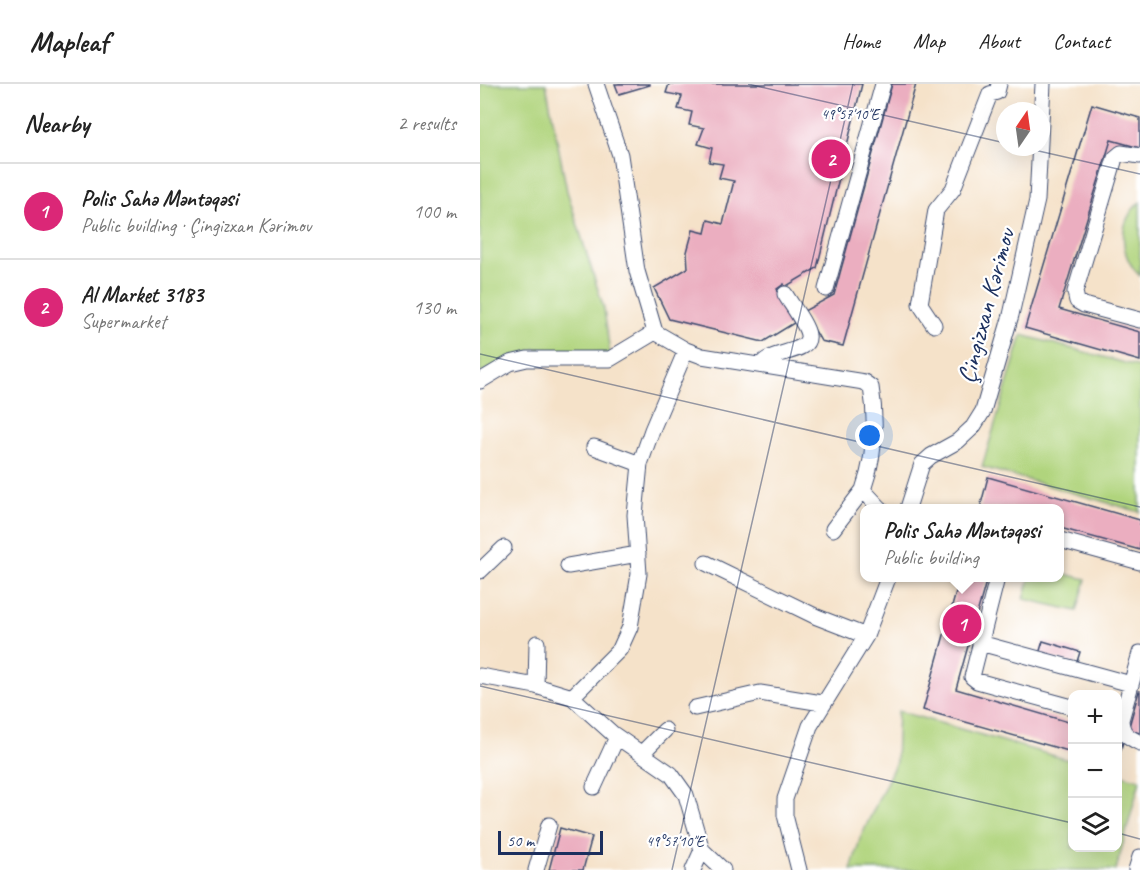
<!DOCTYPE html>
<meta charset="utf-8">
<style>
:root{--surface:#fff;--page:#f6f6f6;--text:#222;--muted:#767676;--line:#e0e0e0;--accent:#db2777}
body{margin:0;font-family:Caveat,sans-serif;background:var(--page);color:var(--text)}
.controls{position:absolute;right:18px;bottom:18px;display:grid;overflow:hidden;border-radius:12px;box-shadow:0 6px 24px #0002}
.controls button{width:54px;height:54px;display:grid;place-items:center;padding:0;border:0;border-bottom:2px solid var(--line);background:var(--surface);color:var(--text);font:30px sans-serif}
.compass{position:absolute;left:516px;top:18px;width:54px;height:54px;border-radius:50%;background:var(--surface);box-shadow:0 6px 24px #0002;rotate:13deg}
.scale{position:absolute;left:18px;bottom:15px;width:105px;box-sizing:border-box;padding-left:6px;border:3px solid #1b2f5e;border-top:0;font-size:16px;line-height:21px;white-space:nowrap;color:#1b2f5e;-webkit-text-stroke:4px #fff;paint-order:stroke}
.you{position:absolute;left:390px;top:352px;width:21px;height:21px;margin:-15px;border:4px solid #fff;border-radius:50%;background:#1a73e8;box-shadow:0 0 0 9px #1a73e833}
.badge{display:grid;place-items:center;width:39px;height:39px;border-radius:50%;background:var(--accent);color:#fff;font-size:20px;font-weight:700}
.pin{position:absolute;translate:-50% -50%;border:3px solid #fff;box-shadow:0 2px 6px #0006}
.popup{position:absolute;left:380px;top:420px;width:204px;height:78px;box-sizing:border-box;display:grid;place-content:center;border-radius:12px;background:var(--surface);filter:drop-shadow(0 2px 4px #0005);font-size:20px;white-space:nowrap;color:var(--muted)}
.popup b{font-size:22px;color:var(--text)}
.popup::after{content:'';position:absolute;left:50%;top:100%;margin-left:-12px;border:12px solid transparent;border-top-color:var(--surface)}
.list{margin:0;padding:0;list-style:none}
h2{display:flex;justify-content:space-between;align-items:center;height:78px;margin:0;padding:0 24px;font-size:26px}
h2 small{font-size:20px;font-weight:400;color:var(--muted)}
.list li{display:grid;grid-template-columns:39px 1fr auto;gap:18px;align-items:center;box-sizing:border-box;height:96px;padding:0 24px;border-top:2px solid var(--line)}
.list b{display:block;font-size:22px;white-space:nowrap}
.list p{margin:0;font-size:20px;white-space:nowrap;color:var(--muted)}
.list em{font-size:20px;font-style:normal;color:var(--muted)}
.icon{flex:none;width:33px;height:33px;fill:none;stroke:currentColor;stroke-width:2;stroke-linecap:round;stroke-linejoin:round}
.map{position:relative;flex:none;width:660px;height:786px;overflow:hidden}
header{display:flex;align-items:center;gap:36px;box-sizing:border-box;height:84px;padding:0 30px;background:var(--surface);border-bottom:2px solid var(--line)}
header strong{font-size:28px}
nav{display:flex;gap:33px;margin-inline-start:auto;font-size:21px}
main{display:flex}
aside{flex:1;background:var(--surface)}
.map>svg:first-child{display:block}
.green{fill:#b0d47d;stroke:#66826e;stroke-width:1.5}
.building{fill:#ebaec0}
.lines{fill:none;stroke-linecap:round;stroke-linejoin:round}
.minor-casing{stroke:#3c4a6e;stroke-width:17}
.minor{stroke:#fff;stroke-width:15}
.ticks{fill:none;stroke:#1b2f5e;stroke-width:1.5;stroke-opacity:0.45}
.labels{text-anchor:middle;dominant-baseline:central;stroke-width:4.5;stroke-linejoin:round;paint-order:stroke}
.street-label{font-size:26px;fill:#1b2f5e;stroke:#fff}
.ticks-label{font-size:15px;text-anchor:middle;fill:#1b2f5e;stroke:#fff;stroke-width:4.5;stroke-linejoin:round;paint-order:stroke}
</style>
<header>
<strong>Mapleaf</strong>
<nav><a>Home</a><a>Map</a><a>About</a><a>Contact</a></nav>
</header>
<main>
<aside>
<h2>Nearby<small>2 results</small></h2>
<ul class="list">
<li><span class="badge">1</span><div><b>Polis Sahə Məntəqəsi</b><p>Public building · Çingizxan Kərimov</p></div><em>100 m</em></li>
<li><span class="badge">2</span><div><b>Al Market 3183</b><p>Supermarket</p></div><em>130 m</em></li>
</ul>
</aside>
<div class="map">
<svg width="660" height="786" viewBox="0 0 660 786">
<rect width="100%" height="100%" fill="#fff"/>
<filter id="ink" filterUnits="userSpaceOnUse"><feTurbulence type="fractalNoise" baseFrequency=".0167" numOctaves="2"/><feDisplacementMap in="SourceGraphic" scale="12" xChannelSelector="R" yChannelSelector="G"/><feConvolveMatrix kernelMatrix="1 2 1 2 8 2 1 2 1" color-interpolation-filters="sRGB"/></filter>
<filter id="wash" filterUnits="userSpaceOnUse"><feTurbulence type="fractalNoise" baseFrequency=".008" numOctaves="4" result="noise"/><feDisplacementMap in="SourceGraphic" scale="24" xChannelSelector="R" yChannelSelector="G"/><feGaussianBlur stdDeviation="1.35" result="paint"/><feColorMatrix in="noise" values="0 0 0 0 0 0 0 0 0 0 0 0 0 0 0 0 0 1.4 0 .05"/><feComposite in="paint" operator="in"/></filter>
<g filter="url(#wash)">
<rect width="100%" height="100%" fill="#f5e2c9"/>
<path class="green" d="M0 0H66L87 107 124 225 130 270 55 265 0 289Z
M660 118V192C639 171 637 138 660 118Z
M542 251 660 283V428L502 383Z
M580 489 606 495 597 527 544 515 550 494H580Z
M418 627 592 677V764H638V690L660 696 636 786H371L380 755 416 678Z"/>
<g id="blocks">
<path class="building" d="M135 0H170V1L139 10Z
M189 0H382L337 184 305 203 304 200 297 205 314 239 283 258 189 235 174 204 208 184 207 168 213 146 225 149 228 136 243 140 254 97 239 94 243 80 229 78 232 64 218 60 224 44 209 41 212 28 198 25 202 12 186 9Z
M412 0H436L363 262 341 257 324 227 354 211Z
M612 20 660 34V64L631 56 579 225 660 248V277L545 244Z
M508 393 660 436V466L580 444V424H500Z
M480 494H507L476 605 592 639V668L443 626Z
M563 557 600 568 596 581 559 570Z
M659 607H660V649L648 646Z
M638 652 644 654 638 677Z
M80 744 112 753 103 786H69Z"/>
</g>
</g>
<g filter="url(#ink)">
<use href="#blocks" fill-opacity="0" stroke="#3c4a6e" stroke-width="1.5"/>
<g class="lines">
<defs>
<path id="minor" d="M116 0 140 71 157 187 175 248 206 266 222 272 384 298 391 303C397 338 395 372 383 406L400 424
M660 72 641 69 635 74 595 208 597 217 604 221 660 236
M346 205 403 0
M454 241 440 220 456 126 473 105 510 10 517 8 519 0
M281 281C290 266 331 270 328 251 327 241 310 219 305 210
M0 297 30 279 47 275H130L175 248
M114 363 160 380
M428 424 442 380 451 372 478 357 493 343 503 327 531 231 557 116 563 0
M353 445 383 406
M580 456 660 478
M226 479 337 533 386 552
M88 482 158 470
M0 487 24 464
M517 494 492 593 497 597 592 623
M500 559 651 600
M0 592 56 602 92 613 133 650 191 690 206 711 222 766 243 786
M56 602 57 559
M92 613 140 565 150 543 159 490 155 431 160 380 172 346 206 266
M215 624 280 609 342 619
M638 635 641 636C642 650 648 653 660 659
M641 636 660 569
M162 669 185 646
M114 703 137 653
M56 786 69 741
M213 786 222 766
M319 786 305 731V715L330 642 386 552 408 494
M656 786 660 773"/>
</defs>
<use href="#minor" class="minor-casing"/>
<use href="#minor" class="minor"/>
</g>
</g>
<path class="ticks" d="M268 0 525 59M541 63 660 90M0 270 660 423M0 602 592 739M638 749 660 755M192 786 373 0"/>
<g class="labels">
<g class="street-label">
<text transform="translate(506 222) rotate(-75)">Çingizxan Kərimov</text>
</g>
</g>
<g class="ticks-label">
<text x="370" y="35">49°57'10"E</text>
<text x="195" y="762">49°57'10"E</text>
</g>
</svg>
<div class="controls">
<button>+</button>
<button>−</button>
<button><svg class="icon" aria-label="layers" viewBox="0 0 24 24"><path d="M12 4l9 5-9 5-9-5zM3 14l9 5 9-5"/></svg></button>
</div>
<svg class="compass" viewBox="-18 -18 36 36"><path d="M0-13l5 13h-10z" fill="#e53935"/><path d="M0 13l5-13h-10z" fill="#767676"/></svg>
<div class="scale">50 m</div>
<div class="you"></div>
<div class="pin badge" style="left:482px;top:540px">1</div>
<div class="popup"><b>Polis Sahə Məntəqəsi</b>Public building</div>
<div class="pin badge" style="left:351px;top:75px">2</div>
</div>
</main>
